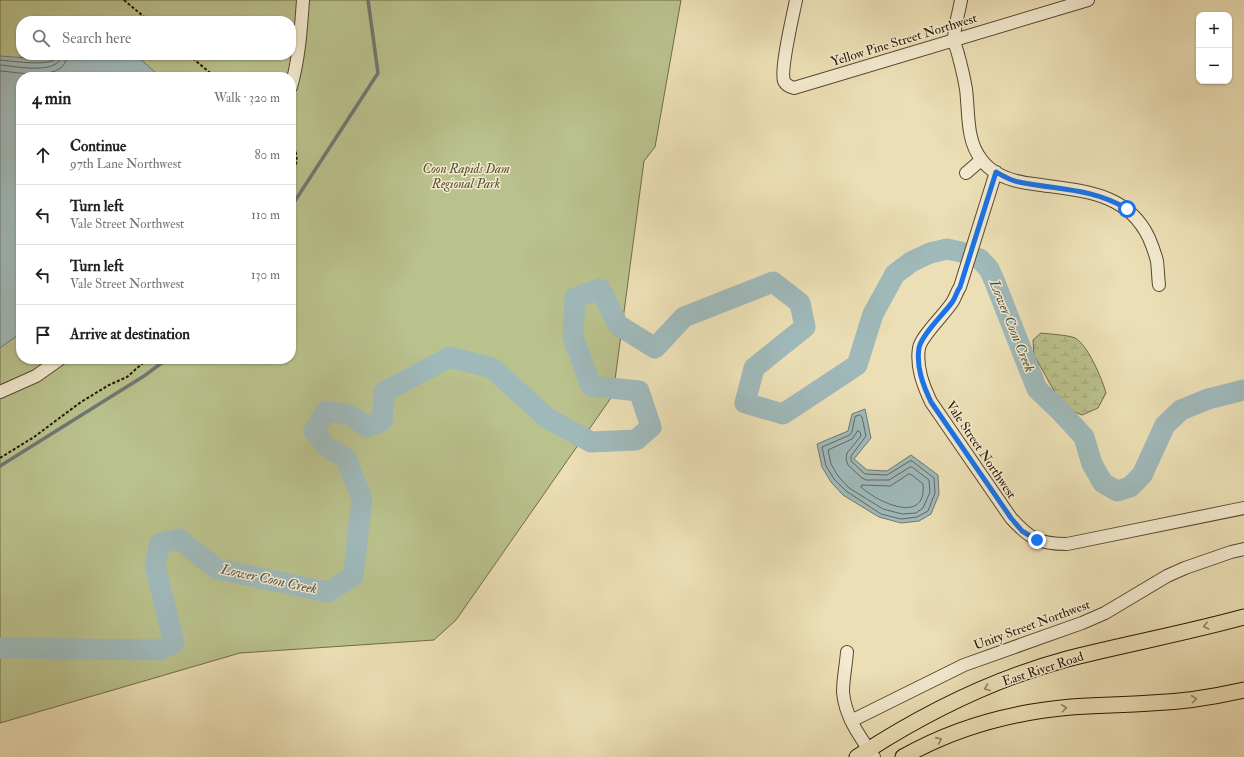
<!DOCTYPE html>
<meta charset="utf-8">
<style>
:root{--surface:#fff;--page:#f6f6f6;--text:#202124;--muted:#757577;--line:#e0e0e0}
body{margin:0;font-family:"IM FELL Double Pica",serif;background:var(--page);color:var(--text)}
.controls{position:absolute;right:12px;top:12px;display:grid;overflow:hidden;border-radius:8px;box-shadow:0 1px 3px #0004}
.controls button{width:36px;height:36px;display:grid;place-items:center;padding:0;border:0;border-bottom:1px solid var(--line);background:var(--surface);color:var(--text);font:20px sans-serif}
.stop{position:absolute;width:12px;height:12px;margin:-9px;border:3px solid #1a73e8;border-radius:50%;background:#fff}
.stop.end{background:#1a73e8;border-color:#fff;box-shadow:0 1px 4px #0008}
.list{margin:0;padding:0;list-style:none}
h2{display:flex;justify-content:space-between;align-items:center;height:52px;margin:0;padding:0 16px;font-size:17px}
h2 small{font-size:13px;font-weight:400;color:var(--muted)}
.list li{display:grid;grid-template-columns:26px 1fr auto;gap:12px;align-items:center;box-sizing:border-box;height:60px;padding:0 16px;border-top:1px solid var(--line)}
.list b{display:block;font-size:15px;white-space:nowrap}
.list p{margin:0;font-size:13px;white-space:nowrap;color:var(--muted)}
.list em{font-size:13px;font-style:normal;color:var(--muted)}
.icon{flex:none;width:22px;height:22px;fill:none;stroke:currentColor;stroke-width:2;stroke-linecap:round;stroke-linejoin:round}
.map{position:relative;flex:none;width:1244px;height:757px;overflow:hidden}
.search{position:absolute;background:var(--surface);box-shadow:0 1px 3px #0004;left:16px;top:16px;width:280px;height:44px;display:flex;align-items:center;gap:10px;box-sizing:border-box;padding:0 14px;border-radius:16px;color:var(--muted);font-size:15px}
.panel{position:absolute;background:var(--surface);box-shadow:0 1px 3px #0004;left:16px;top:72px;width:280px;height:292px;border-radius:16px}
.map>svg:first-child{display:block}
.wetland{fill:url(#wetland-marsh);stroke:#706b47}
.park{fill:#b9c18c;stroke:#706b47;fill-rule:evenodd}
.water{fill:#9fb9ba;stroke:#6f7770}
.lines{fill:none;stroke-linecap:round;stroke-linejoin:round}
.shore{stroke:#63675e;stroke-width:1}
.stream{stroke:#6f7770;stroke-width:3.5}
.river{stroke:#9fb9ba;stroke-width:21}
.minor-casing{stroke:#58482f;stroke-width:14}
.major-casing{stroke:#271502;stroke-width:17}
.path{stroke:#271502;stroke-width:2;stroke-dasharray:3 2;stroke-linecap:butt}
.minor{stroke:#f3eacf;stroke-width:12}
.major{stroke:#ecdfb5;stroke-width:15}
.oneway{stroke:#938464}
.route{stroke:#1a73e8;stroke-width:5}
.labels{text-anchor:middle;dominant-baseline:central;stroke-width:3;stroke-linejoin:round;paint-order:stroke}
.street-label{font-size:13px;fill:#271502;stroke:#f3eacf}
.park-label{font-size:13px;font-style:italic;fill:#5a5132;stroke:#f3eacf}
.water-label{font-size:14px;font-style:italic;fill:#514e42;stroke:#f3eacf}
</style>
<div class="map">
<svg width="1244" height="757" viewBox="0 0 1244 757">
<defs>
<pattern id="wetland-marsh" width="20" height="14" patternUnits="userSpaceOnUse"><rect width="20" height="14" fill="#b9c18c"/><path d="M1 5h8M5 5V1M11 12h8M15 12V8" fill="none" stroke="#9fa577"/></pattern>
</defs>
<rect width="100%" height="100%" fill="#ecdfb5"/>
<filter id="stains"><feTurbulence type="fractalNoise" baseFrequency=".005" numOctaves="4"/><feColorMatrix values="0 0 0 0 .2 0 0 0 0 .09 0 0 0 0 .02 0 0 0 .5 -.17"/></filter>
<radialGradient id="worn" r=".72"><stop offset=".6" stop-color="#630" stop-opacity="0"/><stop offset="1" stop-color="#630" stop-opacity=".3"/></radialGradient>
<path class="wetland" d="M1041 333C1049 334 1068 335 1075 338 1088 345 1102 379 1106 393L1098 408 1082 415 1070 410 1058 398 1034 355 1033 340Z"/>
<path class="park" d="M0 0H681L655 147 644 161 613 395 456 620 434 640 240 653 0 723ZM21 21H291V55H21ZM21 77H291V359H21Z"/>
<path class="water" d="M61 55H136L157 74 159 77H21V333L0 348V56L40 59Z
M865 409 871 438 854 459 867 470 887 471 911 455 938 475 939 494 931 514 919 521 901 523 879 517 843 495 831 482 822 467 817 444 848 431 852 414Z"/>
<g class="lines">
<path class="shore" d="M0 60C12 61 44 66 54 60 56 59 56 58 56 55
M0 65C14 66 60 76 61 55
M0 71C18 72 66 83 67 55
M860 415 862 417 866 436 851 456V461L865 474 887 475 910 461H912L934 478 935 493 928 511 917 517 901 519 881 514 846 491 834 479 826 466 822 447 850 435 852 432 855 417Z
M858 431 860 432 861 436 847 453 846 459 848 465 862 478 866 480H889L910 467H912L929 480 930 492 923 508 916 513 902 514 883 509 849 488 838 476 831 464 828 450 852 439Z
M909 474 912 475 923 484C927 526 877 502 861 487L862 485 890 486Z"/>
<path class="stream" d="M291 207 378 73 368 0
M0 466 144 376 167 359"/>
<path class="river" d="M0 648 159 650 174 643 155 565 160 543 179 539 217 569 328 592 353 576 362 499 346 458 327 447 314 431 326 411 350 415 367 427 382 421 384 392 450 357 492 368 547 418 591 442 636 440 651 427 639 391 591 386 573 337 575 298 600 289 618 325 655 348 684 317 773 282 800 303 805 327 754 368 745 403 783 414 857 365 873 314 895 274 911 262 930 253 947 249 961 252 980 259 989 269 994 280 1037 389 1060 411 1084 437 1092 464 1103 483 1117 491 1130 487 1142 475 1165 425 1181 410 1208 399 1244 390"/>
<defs>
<path id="minor" d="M796 0C793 15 780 70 784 81 786 85 790 87 794 88L1088 0
M961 0C959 12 954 28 954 39 954 44 957 49 958 54 961 65 964 77 966 89 969 112 966 140 981 159 993 176 1015 182 1034 184 1080 191 1127 191 1149 238 1152 245 1155 253 1157 261 1158 269 1158 277 1159 285
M291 87C299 59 301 29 303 0
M996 172 960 287C957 291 956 296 953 301 946 313 921 336 919 348 916 367 923 385 931 402L1011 518C1030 539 1039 544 1067 544L1244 508
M966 173 981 160
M0 392 36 376 60 359
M847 652C846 665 843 679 843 692 845 717 860 737 874 757
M851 721 964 665 1082 623 1105 613 1167 576 1185 568 1231 552 1244 549"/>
<path id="major" d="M857 757C921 715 993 679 1067 659 1126 644 1186 633 1244 617
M903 757C954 728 1013 712 1071 707 1098 705 1124 705 1151 703 1182 702 1213 697 1244 690"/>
</defs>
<use href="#minor" class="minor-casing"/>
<use href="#major" class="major-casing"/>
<path class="path" d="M124 0 149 21
M189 55 215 77
M291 143C300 157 297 163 291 178
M0 458 34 437 81 402 109 385 127 377 143 363 149 359"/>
<use href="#minor" class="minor"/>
<use href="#major" class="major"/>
</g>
<defs><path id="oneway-chevron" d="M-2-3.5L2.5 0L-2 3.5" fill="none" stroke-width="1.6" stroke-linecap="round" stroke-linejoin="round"/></defs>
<g class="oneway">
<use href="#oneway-chevron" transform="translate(1206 626) rotate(167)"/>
<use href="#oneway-chevron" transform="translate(987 688) rotate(157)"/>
<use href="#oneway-chevron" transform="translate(1194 699) rotate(-7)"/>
<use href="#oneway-chevron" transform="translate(1064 708) rotate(-7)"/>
<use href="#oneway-chevron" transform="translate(939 740) rotate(-24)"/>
</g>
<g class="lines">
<path class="route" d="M1037 540 1022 531 1011 518 931 402C923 385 916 367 919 348 921 335 945 313 953 301 956 296 957 291 960 287L996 172C1003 176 1011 181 1019 182 1057 190 1093 188 1127 209"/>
</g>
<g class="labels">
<g class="street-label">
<text transform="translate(904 40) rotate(-17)">Yellow Pine Street Northwest</text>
<text transform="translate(981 450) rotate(56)">Vale Street Northwest</text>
<text transform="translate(1032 625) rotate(-20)">Unity Street Northwest</text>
<text transform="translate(1043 669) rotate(-18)">East River Road</text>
</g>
<g class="park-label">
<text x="466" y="169">Coon Rapids Dam<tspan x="466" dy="15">Regional Park</tspan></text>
</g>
<g class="water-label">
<text transform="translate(1012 326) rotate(68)">Lower Coon Creek</text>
<text transform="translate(269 579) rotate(12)">Lower Coon Creek</text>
</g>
</g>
<rect width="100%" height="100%" filter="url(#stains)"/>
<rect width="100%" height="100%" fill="url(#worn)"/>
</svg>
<div class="controls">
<button>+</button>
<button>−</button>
</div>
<div class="stop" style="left:1127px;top:209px"></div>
<div class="stop end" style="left:1037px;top:540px"></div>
<div class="search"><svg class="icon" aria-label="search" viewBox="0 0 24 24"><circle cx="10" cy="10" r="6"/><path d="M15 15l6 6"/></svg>Search here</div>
<section class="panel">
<h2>4 min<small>Walk · 320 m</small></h2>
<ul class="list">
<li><svg class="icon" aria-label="ahead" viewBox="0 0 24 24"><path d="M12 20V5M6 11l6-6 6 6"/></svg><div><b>Continue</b><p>97th Lane Northwest</p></div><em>80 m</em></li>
<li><svg class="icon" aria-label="left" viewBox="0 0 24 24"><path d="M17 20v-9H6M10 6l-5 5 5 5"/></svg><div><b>Turn left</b><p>Vale Street Northwest</p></div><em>110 m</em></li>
<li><svg class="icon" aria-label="left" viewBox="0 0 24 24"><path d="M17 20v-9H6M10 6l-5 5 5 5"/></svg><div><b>Turn left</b><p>Vale Street Northwest</p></div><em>130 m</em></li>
<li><svg class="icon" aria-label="arrive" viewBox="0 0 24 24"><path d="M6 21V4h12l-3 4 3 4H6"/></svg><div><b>Arrive at destination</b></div></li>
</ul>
</section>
</div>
